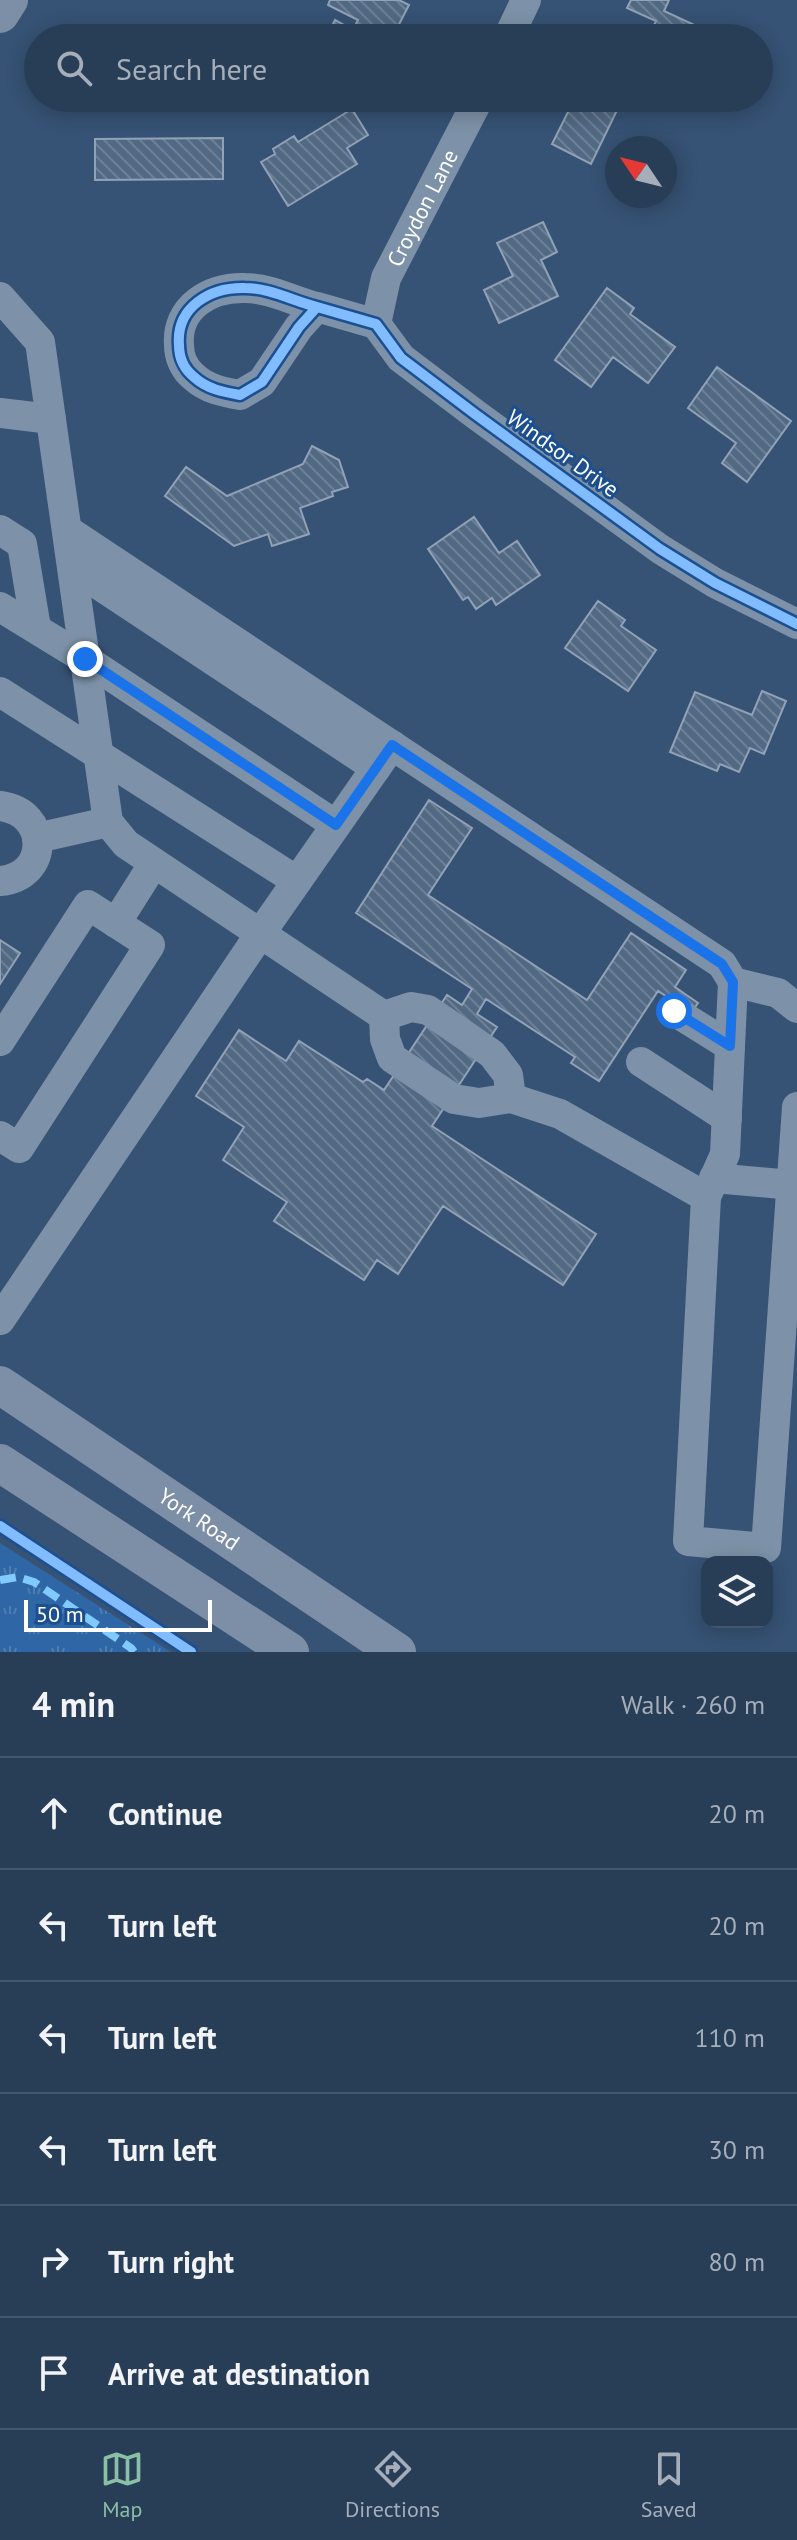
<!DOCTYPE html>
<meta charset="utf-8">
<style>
:root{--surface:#283e57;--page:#344961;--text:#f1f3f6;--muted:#a5aeba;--line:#44576d;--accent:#8abfa5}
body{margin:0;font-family:"PT Sans",sans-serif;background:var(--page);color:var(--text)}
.controls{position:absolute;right:24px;bottom:24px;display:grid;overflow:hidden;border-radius:16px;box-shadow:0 4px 20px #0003}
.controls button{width:72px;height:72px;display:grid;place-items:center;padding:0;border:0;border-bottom:2px solid var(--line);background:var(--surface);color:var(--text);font:40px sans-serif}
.compass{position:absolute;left:605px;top:136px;width:72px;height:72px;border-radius:50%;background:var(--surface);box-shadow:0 4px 20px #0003;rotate:305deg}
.scale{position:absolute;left:24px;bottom:20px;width:188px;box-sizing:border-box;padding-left:8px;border:4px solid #fff;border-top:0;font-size:22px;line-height:28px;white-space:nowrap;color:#fff;-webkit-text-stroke:6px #1b4f8f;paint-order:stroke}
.stop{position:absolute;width:24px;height:24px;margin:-18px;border:6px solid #1a73e8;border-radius:50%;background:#fff}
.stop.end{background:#1a73e8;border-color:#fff;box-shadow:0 2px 8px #0008}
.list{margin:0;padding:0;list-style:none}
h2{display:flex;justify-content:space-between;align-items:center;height:104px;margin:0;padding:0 32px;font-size:34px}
h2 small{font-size:26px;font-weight:400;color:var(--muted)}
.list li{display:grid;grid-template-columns:52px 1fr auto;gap:24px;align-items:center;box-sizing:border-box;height:112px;padding:0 32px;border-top:2px solid var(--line)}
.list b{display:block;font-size:30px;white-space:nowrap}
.list em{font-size:26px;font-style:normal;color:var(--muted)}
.icon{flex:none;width:44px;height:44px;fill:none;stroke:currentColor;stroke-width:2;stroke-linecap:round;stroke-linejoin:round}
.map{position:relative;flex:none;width:797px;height:1652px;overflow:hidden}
.search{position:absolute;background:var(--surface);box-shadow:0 4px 20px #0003;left:24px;right:24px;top:24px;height:88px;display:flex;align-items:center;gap:20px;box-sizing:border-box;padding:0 28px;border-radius:44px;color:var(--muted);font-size:30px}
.sheet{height:776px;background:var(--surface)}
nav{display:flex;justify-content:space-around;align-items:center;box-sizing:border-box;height:112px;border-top:2px solid var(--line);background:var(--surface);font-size:22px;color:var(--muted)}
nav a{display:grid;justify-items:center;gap:4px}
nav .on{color:var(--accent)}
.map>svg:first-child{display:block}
.grass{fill:url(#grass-tufts)}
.building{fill:url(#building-back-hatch);stroke:#92a2b6;stroke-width:2}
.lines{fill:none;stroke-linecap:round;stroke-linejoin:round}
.minor{stroke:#7d92a8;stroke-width:30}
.major{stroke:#7d8ea7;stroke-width:38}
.quiet{stroke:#80caff;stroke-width:8;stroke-dasharray:16 8;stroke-linecap:butt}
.cycleway-casing{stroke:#1b4f8f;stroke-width:15}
.cycleway{stroke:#80bcff;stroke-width:10}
.route{stroke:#1a73e8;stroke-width:10}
.labels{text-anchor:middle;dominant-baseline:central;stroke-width:6;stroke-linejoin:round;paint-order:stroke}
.street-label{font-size:22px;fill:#fff;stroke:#1b4f8f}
</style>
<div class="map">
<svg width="797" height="1652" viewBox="0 0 797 1652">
<defs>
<pattern id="grass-tufts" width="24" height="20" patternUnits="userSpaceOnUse" patternTransform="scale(2)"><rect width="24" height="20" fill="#2f66a5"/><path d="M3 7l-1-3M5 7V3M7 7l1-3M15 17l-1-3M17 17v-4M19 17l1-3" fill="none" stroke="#4e7db2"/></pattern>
<pattern id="building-back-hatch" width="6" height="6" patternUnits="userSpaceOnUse" patternTransform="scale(2)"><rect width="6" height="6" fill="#526984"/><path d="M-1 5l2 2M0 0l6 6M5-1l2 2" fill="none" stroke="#6c8096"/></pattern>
</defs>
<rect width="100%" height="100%" fill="#365274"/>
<path class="grass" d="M0 1543 171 1652H0Z"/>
<path class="building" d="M330 0H399L409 5 392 38H326L335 20 353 30 358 20 328 5Z
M631 0H669L664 11 703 29 699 38H648L656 21 627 8Z
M575 98H614L621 102 591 164 552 144Z
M352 109 368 135 347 148 357 164 288 206 261 162 275 154 273 149 294 136 298 142Z
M223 138V179L95 180V139Z
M543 222 557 252 541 260 558 296 499 323 484 290 513 276 497 243Z
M607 288 634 308 630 314 675 347 648 383 613 357 591 387 555 360Z
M717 367 791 421 747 482 722 463 736 443 688 408Z
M312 446 339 460 348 487 332 492 333 496 300 508 309 534 272 546 268 534 234 546 165 496 186 467 227 496 303 464Z
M474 517 499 553 517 541 540 575 496 605 492 598 476 609 468 597 463 600 428 549Z
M598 601 625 620 621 626 656 650 628 691 565 648Z
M762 691 786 701 764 754 750 748 739 772 720 764 717 771 670 752 695 692 752 715Z
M429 800 472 828 428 895 587 1000 631 933 686 970 675 987 698 1003 691 1013 658 991 599 1081 571 1063 575 1057 486 999 477 1014 497 1027 432 1126 596 1234 563 1285 443 1206 398 1274 377 1260 364 1280 274 1221 287 1202 223 1160 244 1127 196 1096 239 1030 286 1061 299 1041 363 1082 367 1079 384 1090 447 995 462 1005 472 989 356 913Z
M0 940 20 953 0 984Z"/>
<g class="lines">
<g class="minor">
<path d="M508 38 526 0"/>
<path d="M0 297 40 342 108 822 126 844 384 1016"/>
<path d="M317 307 299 327 262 382 240 395C223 392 207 389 194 377 184 369 179 357 179 345 176 307 210 287 245 288 270 288 293 301 317 307L376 324 401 358 475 414 660 549 715 583 797 624"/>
<path id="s1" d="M376 324 386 278 479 98"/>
<path d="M0 413 51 419"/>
<path d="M0 530 22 544 36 628"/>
<path d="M67 530 722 964 733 982"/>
<path d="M72 567 376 768"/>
<path d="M0 607 85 659 336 825"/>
<path d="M0 692 297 881"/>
<path d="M0 806C50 812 50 877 0 881"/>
<path d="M37 838 108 822"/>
<path d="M116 923 154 863"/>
<path d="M797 1008 778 993 733 982 725 1154 706 1197 688 1541 766 1548 797 1107"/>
<path d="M674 1011 730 1046"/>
<path d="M384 1016 385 1039 392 1058 454 1099 479 1103 511 1098 560 1114 706 1197"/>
<path d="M384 1016 411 1007 428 1010 492 1054 508 1075 511 1098"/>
<path d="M0 1041 88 905 150 945 19 1148 0 1136"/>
<path d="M641 1062 727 1118"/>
<path d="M714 1178 792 1185"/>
<path d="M0 1320 260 934 392 745"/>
</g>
<g class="major">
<path d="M0 14 9 0"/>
<path id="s2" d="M0 1385 397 1652"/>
<path d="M0 1463 290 1652"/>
</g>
<path class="quiet" d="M0 1580 18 1577 34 1582 131 1648 134 1652"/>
<defs>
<path id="cycleway" d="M317 307 299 327 262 382 240 395C223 392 207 389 194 377 184 369 179 357 179 345 176 307 210 287 245 288 270 288 293 301 317 307L376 324 401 358 475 414 660 549 715 583 797 624
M0 1526 191 1652"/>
</defs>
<use href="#cycleway" class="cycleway-casing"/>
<use href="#cycleway" class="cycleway"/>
</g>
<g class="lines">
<path class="route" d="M85 659 336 825 392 745 722 964 733 982 730 1046 674 1011"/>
</g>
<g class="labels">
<g class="street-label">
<text stroke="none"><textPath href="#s1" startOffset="126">Croydon Lane</textPath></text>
<text transform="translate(563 453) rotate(36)">Windsor Drive</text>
<text stroke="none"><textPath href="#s2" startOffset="240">York Road</textPath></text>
</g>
</g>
</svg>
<div class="controls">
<button><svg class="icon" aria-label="layers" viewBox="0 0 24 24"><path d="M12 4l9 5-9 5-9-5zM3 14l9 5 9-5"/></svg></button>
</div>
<svg class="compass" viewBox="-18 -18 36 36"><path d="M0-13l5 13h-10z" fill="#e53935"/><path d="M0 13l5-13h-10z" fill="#a5aeba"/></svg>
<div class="scale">50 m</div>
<div class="stop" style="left:674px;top:1011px"></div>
<div class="stop end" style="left:85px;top:659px"></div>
<div class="search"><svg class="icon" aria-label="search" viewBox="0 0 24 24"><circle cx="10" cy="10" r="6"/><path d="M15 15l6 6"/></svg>Search here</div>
</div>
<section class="sheet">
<h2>4 min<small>Walk · 260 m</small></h2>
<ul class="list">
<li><svg class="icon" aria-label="ahead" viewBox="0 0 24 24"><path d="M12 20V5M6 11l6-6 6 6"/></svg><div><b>Continue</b></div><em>20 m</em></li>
<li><svg class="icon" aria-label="left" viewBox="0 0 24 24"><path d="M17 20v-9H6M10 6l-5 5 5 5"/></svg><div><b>Turn left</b></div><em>20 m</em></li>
<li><svg class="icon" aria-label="left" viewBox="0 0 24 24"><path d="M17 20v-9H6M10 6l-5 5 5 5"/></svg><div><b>Turn left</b></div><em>110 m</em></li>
<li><svg class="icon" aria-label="left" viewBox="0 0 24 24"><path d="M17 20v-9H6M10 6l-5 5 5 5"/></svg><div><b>Turn left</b></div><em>30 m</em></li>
<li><svg class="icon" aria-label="right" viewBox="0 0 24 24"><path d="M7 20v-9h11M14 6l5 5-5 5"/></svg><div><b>Turn right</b></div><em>80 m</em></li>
<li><svg class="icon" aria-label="arrive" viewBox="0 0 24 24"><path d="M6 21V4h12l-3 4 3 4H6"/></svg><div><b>Arrive at destination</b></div></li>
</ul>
</section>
<nav>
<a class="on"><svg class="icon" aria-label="map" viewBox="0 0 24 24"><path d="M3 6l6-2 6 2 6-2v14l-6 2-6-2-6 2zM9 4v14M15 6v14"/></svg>Map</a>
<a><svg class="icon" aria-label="directions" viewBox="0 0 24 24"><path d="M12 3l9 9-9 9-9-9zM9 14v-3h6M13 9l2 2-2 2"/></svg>Directions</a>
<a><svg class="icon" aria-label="saved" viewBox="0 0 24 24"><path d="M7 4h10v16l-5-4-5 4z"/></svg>Saved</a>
</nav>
